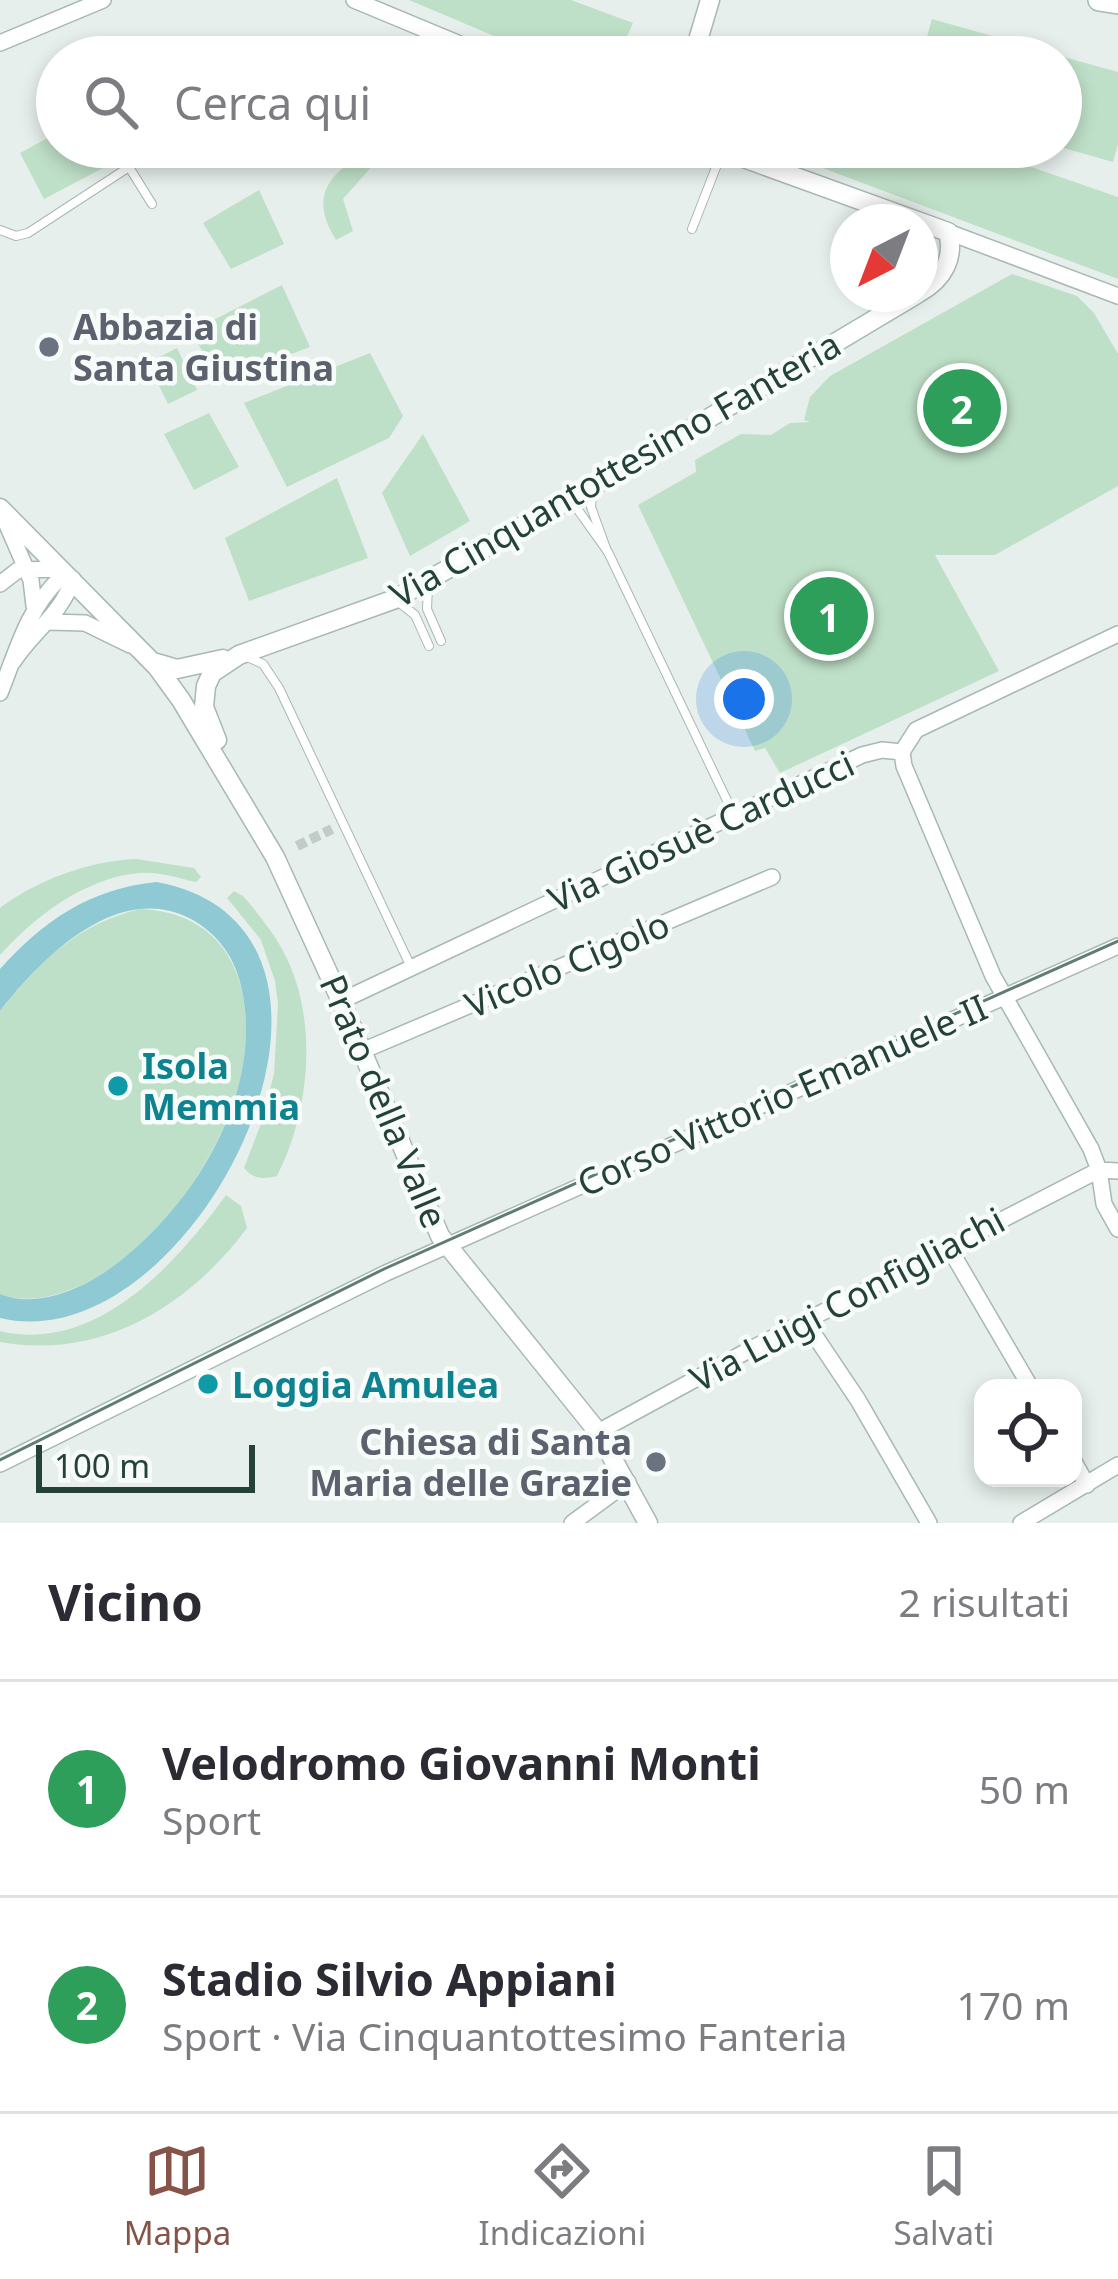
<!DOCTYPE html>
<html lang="it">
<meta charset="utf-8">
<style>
:root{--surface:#fff;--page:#f2f2f3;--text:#2b2b33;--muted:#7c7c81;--line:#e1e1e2;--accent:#855347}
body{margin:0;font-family:"Noto Sans",sans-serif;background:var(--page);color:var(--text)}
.controls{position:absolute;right:36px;bottom:36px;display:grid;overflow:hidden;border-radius:24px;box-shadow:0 6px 18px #0003}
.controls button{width:108px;height:108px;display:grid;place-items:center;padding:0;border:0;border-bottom:3px solid var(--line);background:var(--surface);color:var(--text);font:60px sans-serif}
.compass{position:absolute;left:830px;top:204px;width:108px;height:108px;border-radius:50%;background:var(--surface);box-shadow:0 6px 18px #0003;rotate:222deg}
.scale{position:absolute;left:36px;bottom:30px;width:219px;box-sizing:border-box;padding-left:12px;border:6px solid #24423a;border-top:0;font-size:33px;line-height:42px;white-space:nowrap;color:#24423a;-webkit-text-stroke:9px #f7fbf9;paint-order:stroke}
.you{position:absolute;left:744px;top:699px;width:42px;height:42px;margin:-30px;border:9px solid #fff;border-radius:50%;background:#1a73e8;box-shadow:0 0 0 18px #1a73e833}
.badge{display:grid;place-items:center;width:78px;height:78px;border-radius:50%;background:var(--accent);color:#fff;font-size:39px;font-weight:700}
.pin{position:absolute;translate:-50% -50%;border:6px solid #fff;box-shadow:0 3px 12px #0006}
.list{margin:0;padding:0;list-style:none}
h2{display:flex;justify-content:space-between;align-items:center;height:156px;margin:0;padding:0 48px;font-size:51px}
h2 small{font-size:39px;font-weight:400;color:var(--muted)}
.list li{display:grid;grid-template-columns:78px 1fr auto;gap:36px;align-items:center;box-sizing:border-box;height:216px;padding:0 48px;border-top:3px solid var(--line)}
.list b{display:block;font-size:45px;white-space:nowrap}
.list p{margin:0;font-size:39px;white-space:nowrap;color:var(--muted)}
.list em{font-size:39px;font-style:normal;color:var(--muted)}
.icon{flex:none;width:66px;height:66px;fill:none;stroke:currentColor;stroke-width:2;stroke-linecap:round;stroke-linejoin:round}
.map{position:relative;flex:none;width:1118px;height:1523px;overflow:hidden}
.search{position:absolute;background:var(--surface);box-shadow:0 6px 18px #0003;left:36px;right:36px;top:36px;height:132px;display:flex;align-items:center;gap:30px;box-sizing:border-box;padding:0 42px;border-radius:66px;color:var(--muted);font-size:45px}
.sheet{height:588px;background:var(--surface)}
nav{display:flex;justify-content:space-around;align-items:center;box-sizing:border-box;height:168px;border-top:3px solid var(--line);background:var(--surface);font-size:33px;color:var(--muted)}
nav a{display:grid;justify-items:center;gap:6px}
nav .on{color:var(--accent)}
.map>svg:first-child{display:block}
.green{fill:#bfe0c8}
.water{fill:#8ec9d4}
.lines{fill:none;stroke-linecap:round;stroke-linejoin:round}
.pedestrian-tunnel{stroke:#bfccc8;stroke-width:10;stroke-dasharray:10 5;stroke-linecap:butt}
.service-casing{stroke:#a8b8b2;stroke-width:10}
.minor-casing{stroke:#a8b8b2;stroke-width:18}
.tertiary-casing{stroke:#a8b8b2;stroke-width:21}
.secondary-casing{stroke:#a4bbb3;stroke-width:24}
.service{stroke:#fff;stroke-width:8}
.minor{stroke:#fff;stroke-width:15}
.tertiary{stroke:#fff;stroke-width:18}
.secondary{stroke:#fff;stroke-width:21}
.tram{stroke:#5f7d75;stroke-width:3}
.worship-dot{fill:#6b7280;stroke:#f7fbf9;stroke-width:4.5}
.culture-dot{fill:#0f9aa8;stroke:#f7fbf9;stroke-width:4.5}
.labels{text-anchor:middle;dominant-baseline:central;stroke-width:9;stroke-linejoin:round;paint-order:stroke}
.worship-label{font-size:36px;font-weight:bold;fill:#5b616d;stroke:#f7fbf9;text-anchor:start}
.street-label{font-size:36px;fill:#24423a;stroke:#f7fbf9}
.culture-label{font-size:36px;font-weight:bold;fill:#0d838f;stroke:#f7fbf9;text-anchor:start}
</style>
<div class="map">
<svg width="1118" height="1523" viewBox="0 0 1118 1523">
<rect width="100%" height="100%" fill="#e6efeb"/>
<path class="green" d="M409 0H571L633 23 625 41 609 36 600 57H544Z
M932 19 1010 41 1006 57H921Z
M1060 57V56L1118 72V144L1113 162 1060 147Z
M57 133V147H143L44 199 20 153Z
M375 147H389L343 199 353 231 336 240C306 192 333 171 375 147Z
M767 147H973L1118 197V279Z
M259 190 284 244 231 269 203 223Z
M1012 274 1077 296 1094 313 1118 354V486L995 555H935L999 671 780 773 765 748 755 751 638 505 696 472 695 460 741 434 771 435 790 423 810 422 804 420 810 397 830 376Z
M282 285 310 347 217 382 192 331Z
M177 348 197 390 168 404 148 363Z
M370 353 403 416 389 438 287 487 244 403Z
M209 413 239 467 194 490 164 434Z
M423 434 470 521 410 556 382 493Z
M337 478 368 558 249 601 225 538Z
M136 859 194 868 201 877 196 882C178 878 158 871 139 873 85 878 35 916 0 955V908C37 880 89 861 136 859Z
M234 891 243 896C257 912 271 929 282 949 319 1015 311 1110 277 1176 263 1179 254 1180 244 1168L262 1121 274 1074 278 1004 275 981 261 940 227 898Z
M141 909C261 915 263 1045 222 1131 191 1196 141 1262 72 1289 49 1298 24 1303 0 1294V1011C38 963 79 922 141 909Z
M226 1195 241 1206 247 1228C188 1307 101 1360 0 1342V1331C96 1354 176 1264 226 1195Z"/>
<path class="water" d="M157 882C409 930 194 1365 0 1318V1294C40 1310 88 1286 119 1262 198 1201 267 1085 240 982 233 954 215 932 191 919 117 880 41 959 0 1011V969C43 921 91 888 157 882Z"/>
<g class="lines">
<path class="pedestrian-tunnel" d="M297 846 332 829"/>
<defs>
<path id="service" d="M692 229 722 152
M0 230 16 236 28 233 129 167 152 204
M592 491 591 507 607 551
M573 503 608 552 733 813
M428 586 427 609 441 641
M396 600 415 615 429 646
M245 656 263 664 279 688 411 967"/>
<path id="minor" d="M354 0 491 57
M0 43 103 0
M948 232 1118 296
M1 511 31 580 34 606
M0 584 18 570 62 569
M49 622 85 623 130 645
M0 693C17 651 26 612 59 579H73C61 615 32 632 13 662
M902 752 916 730 1118 634
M341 1001 862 755 882 750 902 752
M362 1051 772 877
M1118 1171 1099 1170 1104 1204 1118 1229
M948 1246 1031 1388
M805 1321 858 1400 929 1523
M598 1432 749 1350 1099 1170 1091 1149 993 976 904 766 902 752
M1073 1460 1087 1485
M0 1464 386 1273 1118 946
M572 1523 628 1482
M1021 1523 1118 1465"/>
<path id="tertiary" d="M693 57 710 0
M713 147 948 232C955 258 943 279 920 292
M0 508 157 667 181 700 275 857 341 1001 440 1236 598 1432 648 1523
M157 663 177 669 223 659
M217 740 204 707 206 686 212 673 239 655 395 599 632 464 917 294"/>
<path id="secondary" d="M1099 0 1118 3"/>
</defs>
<use href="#service" class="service-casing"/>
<use href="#minor" class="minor-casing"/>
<use href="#tertiary" class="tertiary-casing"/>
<use href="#secondary" class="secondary-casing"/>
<use href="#service" class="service"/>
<use href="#minor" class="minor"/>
<use href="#tertiary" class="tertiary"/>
<use href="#secondary" class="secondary"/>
<path class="tram" d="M0 1460 384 1269 1118 941"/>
</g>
<g class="worship-dot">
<circle cx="49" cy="347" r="12"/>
<circle cx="656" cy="1462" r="12"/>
</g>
<g class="culture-dot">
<circle cx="118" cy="1086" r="12"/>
<circle cx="208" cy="1384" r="12"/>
</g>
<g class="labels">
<g class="worship-label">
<text x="73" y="326">Abbazia di<tspan x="73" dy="41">Santa Giustina</tspan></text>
<text x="632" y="1441" text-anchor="end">Chiesa di Santa<tspan x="632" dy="41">Maria delle Grazie</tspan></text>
</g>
<g class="street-label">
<text transform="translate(615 469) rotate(-30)">Via Cinquantottesimo Fanteria</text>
<text transform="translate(701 831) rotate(-25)">Via Giosuè Carducci</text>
<text transform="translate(567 964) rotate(-23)">Vicolo Cigolo</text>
<text transform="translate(782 1095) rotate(-24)">Corso Vittorio Emanuele II</text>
<text transform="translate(384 1101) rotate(67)">Prato della Valle</text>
<text transform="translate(847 1299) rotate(-28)">Via Luigi Configliachi</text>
</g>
<g class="culture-label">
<text x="142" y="1065">Isola<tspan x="142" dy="41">Memmia</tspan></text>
<text x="232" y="1384">Loggia Amulea</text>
</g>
</g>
</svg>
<div class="controls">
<button><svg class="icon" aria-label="locate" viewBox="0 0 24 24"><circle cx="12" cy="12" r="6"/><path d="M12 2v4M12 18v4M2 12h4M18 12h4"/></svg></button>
</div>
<svg class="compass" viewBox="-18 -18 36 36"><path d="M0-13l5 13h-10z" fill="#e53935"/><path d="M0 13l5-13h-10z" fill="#7c7c81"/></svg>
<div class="scale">100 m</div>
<div class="you"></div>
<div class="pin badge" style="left:829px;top:616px;background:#2e9e5b">1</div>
<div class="pin badge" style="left:962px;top:408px;background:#2e9e5b">2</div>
<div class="search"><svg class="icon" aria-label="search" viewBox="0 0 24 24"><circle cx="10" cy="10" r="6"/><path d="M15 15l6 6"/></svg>Cerca qui</div>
</div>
<section class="sheet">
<h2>Vicino<small>2 risultati</small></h2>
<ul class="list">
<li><span class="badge" style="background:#2e9e5b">1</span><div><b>Velodromo Giovanni Monti</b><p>Sport</p></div><em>50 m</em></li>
<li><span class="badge" style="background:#2e9e5b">2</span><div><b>Stadio Silvio Appiani</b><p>Sport · Via Cinquantottesimo Fanteria</p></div><em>170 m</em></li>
</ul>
</section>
<nav>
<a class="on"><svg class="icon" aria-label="map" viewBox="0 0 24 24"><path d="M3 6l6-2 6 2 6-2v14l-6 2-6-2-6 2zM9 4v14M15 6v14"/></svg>Mappa</a>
<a><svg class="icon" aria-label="directions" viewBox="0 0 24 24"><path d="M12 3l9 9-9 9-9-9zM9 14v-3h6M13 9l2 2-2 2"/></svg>Indicazioni</a>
<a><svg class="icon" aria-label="saved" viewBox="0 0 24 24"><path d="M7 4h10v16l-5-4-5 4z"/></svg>Salvati</a>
</nav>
